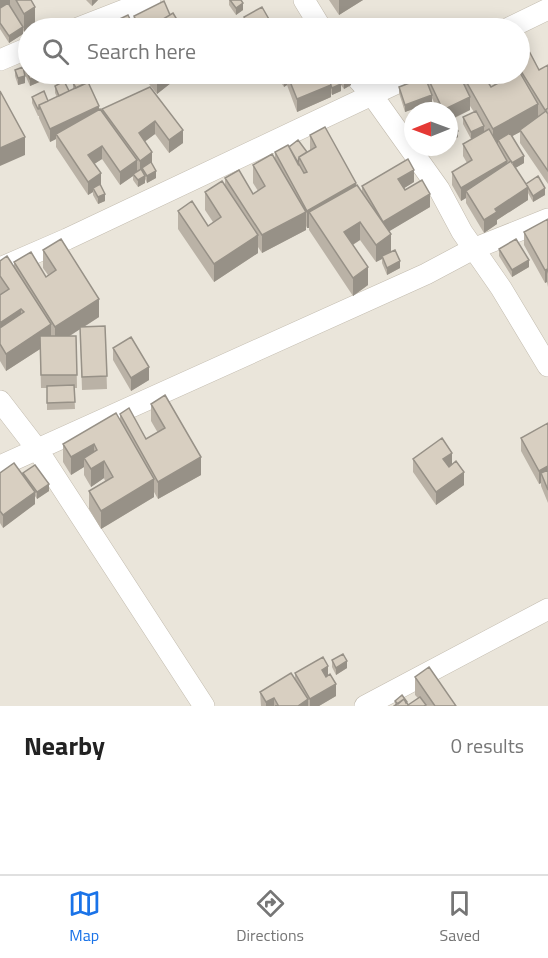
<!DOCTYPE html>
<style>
:root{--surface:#fff;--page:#f6f6f6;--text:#222;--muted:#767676;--line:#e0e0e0;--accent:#1a73e8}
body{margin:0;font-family:"Titillium Web",sans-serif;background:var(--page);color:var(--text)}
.compass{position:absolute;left:404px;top:102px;width:54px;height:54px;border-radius:50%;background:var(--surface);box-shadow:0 3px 15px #0003;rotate:269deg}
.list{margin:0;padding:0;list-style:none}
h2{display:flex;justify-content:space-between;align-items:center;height:78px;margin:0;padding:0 24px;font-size:26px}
h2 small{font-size:20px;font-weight:400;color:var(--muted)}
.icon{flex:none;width:33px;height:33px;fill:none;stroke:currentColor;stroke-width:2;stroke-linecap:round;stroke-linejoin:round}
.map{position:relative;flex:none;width:548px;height:706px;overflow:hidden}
.search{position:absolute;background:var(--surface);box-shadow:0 3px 15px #0003;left:18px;right:18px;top:18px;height:66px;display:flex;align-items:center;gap:15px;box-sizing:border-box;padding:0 21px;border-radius:33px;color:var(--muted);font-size:22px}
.sheet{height:168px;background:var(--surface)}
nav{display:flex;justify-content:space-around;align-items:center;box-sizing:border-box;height:84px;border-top:2px solid var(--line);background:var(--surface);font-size:16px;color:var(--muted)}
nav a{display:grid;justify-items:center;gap:3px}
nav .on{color:var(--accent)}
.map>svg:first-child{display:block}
.residential{fill:#eae5da;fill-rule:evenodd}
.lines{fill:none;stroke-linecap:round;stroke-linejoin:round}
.minor-casing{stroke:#c2bbae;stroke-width:22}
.minor{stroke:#fff;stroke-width:21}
.wall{fill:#bab2a6}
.shaded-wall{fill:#979187}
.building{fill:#d8cfc1;stroke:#979187;stroke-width:1.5}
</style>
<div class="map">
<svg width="548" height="706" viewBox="0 0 548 706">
<rect width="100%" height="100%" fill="#f6f3ec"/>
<path class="residential" d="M0 0H548V706H0ZM28 28H520V74H28ZM413 111H449V147H413Z"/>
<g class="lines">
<defs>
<path id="minor" d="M304 0 321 28
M78 28 150 0
M509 28 548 9
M0 60 28 48
M353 74 372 95 439 189 462 232 501 288 548 366
M0 268 67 239 416 74
M0 401 37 449 204 706
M0 466 426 274 473 249 548 219
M365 706 548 609"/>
</defs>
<use href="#minor" class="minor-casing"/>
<use href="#minor" class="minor"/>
</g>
<path class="wall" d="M0 0H31L35 25 24 32 23 30V34L9 43 0 29Z
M86 0H98L92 6Z
M229 0H241L243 10 236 15 229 5Z
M329 0H363L339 15Z
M170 15 182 28H136L134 23V16Z
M244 17 274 28H246L244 24Z
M519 54 539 70 548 65V184L520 143V132L512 136 524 163 515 168 526 185 545 195 533 202 528 193V200L497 220V224L484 233 466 203V198L461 201 452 185V172L467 163 463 156V144L471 139 463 124V117L474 112 470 106V110L451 120 458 137 449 143V111H438L432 98V102L405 112 399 93V87L425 77V74H459L462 79V74L491 87 498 83 493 74H519Z
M24 65 44 74V80L30 86 24 72 25 83 18 85 15 76V70L24 71Z
M141 74H176V79L157 94Z
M176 74H196L181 82Z
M278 74H327V75L340 81V76L351 85 344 89 341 85V91L332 95 331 93V97L297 112 287 85 284 87 278 78Z
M73 83 102 112V109L150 87 183 143 169 153 155 134 145 141 156 178 147 183 145 179V183L138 187 133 180V176L120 185 102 159 94 164 105 201 98 204 93 195V192L88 195 56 147V139L50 142 39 118V116H38L32 103V97L48 101 57 97 55 93V86L69 91 73 89Z
M310 135 362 192V186L414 182 404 188 405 190 430 207 389 231 391 251 400 268 387 275 382 263V259L376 262 360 240 353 245 368 285 353 296 309 230V228H307L306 226V230L262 253 258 247V253L214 282 178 229V211L208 226 213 222 205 210V192L225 185V178L253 194 258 191 253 183V165L275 159V152L289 147 307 152 310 150Z
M548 219V287L547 282 545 283 524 245V232Z
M499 249 529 267 512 277 499 256Z
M43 250 99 317 84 327 105 326 107 389 82 390 80 329 70 336H76L77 388H74L75 409 47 410V388H41L40 349 6 371 0 361V261L14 267V262L46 277 48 275 43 268Z
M113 348 149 380 131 391 113 360Z
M151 404 201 475 158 499 154 492V497L101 529 89 509V491L105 481 104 478 91 487 84 475V467L71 475 63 462V444L120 420V414L146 439 158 433 151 421Z
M548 423V503L541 486V483L539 484 521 451V438Z
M413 459 464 485 436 505 413 472Z
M0 473 23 476V473L49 491 37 499 35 496V504L3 528 0 523Z
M332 660 347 668 336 675 332 667Z
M295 673 328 675 336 696 319 706H261L260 692 295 680Z
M415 677 456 706H394L395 705V701L408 705 418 698 415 695Z"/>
<path class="shaded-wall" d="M0 0H10V7L0 12Z
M92 0H98L92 6Z
M339 0H363L339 15Z
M243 3V10L236 15V8Z
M35 7V25L24 32V14Z
M23 27V34L9 43V36Z
M43 74H44V80L30 86V79Z
M166 74H176V79L157 94V81Z
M181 74H196L181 82Z
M25 76V83L18 85V78Z
M287 78V85L284 87V80Z
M351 78V85L344 89V82Z
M341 84V91L332 95V88Z
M331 85V97L297 112V99Z
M432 95V102L405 112V105Z
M470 97V110L449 120V111L443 110Z
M538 104V122L520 130V132L500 143 498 140V144L493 147V129Z
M99 106V119L56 134V139L50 142V129Z
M155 121V134L139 146V133Z
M484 126V132L471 139V132Z
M183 130V143L169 153V140Z
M458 131V137L449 143V136Z
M25 137V155L0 166V148Z
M102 146V159L88 168V155Z
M437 147H443L437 151Z
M152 152V165L142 168V172L140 174V161Z
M524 156V163L512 170V163Z
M137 160V173L133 174V176L120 185V172Z
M507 161V174L466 191V198L461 201V188Z
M414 170V182L398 192V179Z
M156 171V178L147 183V176Z
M101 173V186L93 188V192L88 195V182Z
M145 176V183L138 187V180Z
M356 183V201L309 212V228H307V211Z
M528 187V200L497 220V224L484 233V220L495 209Z
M545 188V195L533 202V196Z
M105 194V201L98 204V197Z
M430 194V207L383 235V222Z
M306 212V230L262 253V235Z
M360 222V240L344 250V232Z
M391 234V252L382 256V259L376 262V245Z
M258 235V253L214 282V264Z
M529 260V267L512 277V270Z
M400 261V268L387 275V268Z
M368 267V285L353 296V278Z
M548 269V274L547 271V282L545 283V270Z
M99 299V317L55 345V327Z
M21 309V327L0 341V323Z
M51 324V342L6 371V354Z
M149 367V380L131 391V378Z
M94 444V462L84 458V467L71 475V457Z
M452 453V465L443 472V459Z
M201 457V475L158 499V482Z
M104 461V478L91 487V469Z
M548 466V479L541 473V483L539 484V471Z
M464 472V485L436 505V492Z
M154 479V497L101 529V511Z
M49 484V491L37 499V492Z
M35 492V504L3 528V515Z
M347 661V668L336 675V668Z
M328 666V679L322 683V670Z
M336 684V696L319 706H310V699Z
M274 698V706H266V702Z
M308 699V706H298Z"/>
<path class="building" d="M16 0H31L35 7 24 14Z
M230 0H241L243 3 236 8Z
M164 1 170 15 155 24V26L149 28H140L134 16Z
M8 3 23 27 9 36 0 23V8Z
M262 7 274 28H250L244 17Z
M173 13 182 28H158L155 24Z
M128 15 134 27 131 28H116L113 22Z
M528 49 539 70 548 65V108L545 110 519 68V54Z
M28 63V74H43L30 79 24 65Z
M23 67 25 76 18 78 15 70Z
M519 71 538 104 493 129 462 74H483L491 87 506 79 503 74H519Z
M151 74H166L157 81Z
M279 74H287V78L284 80Z
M287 74H327L331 85 297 99Z
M331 74H336L341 84 332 88 327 75Z
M344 74H348L351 78 344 82 340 76Z
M426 74H459L470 97 443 110Z
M425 77 432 95 405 105 399 87Z
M84 78 87 83 76 88 73 83Z
M64 81 69 91 59 96 55 86Z
M88 82 99 106 50 129 39 105Z
M150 87 183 130 169 140 155 121 139 133 152 152 140 161 102 109Z
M0 91 25 137 0 148Z
M44 91 48 101 39 105V109H38L32 97Z
M100 109 137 160 120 172 102 146 88 155 101 173 88 182 56 134Z
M476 111 484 126 471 132 463 117Z
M546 111 548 114V171L520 130Z
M449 117 458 131 449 136Z
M325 127 356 183 307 211 275 152 288 145 304 173 307 172 299 157 316 147 310 135Z
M489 129 507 161 461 188 452 172 472 160 463 144Z
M510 133 524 156 512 163 498 140Z
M298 140 307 152 299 157 298 164 289 147Z
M272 154 306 212 262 235 225 178 239 170 253 194 265 186 253 165Z
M408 159 414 170 398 179 405 190 422 180 430 194 383 222 362 186Z
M511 161 528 187 495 209 497 212 484 220 466 191Z
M151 162 156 171 147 176 142 168Z
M141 169 145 176 138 180 133 174Z
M538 176 545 188 533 196 526 184Z
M222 181 258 235 214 264 178 211 192 201 208 226 221 217 205 192Z
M100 184 105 194 98 197 93 188Z
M357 185 391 234 376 245 360 222 344 232 368 267 353 278 309 212Z
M548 219V269L545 270 524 232Z
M61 239 99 299 55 327 14 262 31 252 46 277 56 270 43 250Z
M516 239 529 260 512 270 499 249Z
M395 250 400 261 387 268 382 256Z
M7 256 51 324 6 354 0 344V328L24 312 21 309 0 323V295L9 289 0 276V261Z
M105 326 107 376 82 377 80 327Z
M40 336H76L77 375H41Z
M131 337 149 367 131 378 113 348Z
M74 385 75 402 47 403V386Z
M165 395 201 457 158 482 120 414 129 408 146 439 165 428 151 404Z
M116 413 154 479 101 511 89 491 113 477 104 461 91 469 84 458 97 450 94 444 71 457 63 444Z
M548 423V466L539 471 521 438Z
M442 438 452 453 443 459 449 467 456 461 464 472 436 492 413 459Z
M14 463 35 492 3 515 0 511V473Z
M35 465 49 484 37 492 23 473Z
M548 470V490L541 473Z
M343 654 347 661 336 668 332 660Z
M323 657 328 666 322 670 326 677 330 674 336 684 310 699 295 673Z
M429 667 456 706H435L415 677Z
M291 673 308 699 298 706H275L278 705 274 698 266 702 260 692Z
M402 695 407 702 406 703 404 699 398 704 395 701Z
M420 697 426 705 424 706H409L408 705Z
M404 699 409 706H394Z"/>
</svg>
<svg class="compass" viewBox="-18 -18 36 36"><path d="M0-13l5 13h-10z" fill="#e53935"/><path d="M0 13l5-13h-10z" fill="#767676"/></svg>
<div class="search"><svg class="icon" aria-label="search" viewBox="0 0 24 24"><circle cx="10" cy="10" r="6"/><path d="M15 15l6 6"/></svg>Search here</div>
</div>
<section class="sheet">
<h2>Nearby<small>0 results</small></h2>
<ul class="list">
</ul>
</section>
<nav>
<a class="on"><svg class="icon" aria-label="map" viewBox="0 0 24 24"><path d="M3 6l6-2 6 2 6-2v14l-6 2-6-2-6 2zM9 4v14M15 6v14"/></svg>Map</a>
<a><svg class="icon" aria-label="directions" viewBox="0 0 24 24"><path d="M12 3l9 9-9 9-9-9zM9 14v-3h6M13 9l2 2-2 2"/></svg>Directions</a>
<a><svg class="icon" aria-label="saved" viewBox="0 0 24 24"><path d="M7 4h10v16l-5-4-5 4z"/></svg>Saved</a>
</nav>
